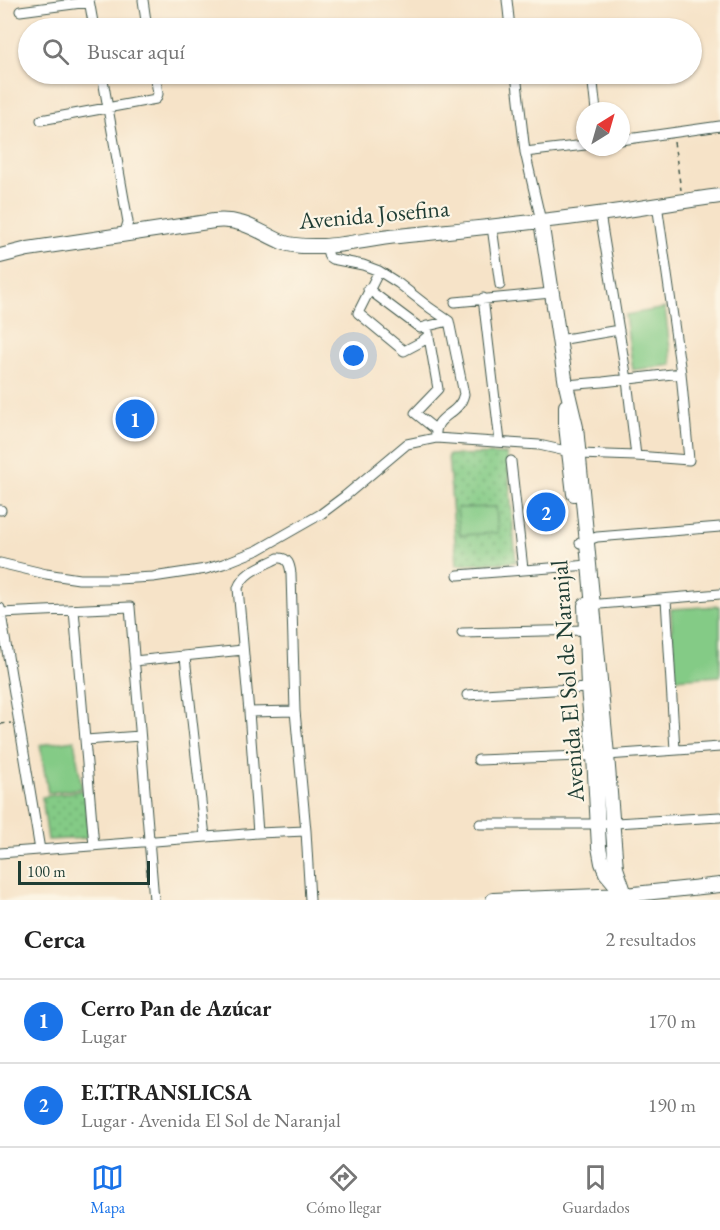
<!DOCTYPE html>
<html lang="es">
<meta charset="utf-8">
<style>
:root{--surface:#fff;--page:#f2f2f2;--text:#222;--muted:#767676;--line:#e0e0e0;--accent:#1a73e8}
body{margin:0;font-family:"EB Garamond",serif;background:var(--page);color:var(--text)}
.compass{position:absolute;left:576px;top:102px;width:54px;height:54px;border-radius:50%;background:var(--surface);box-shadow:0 2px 4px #0004;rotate:37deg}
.scale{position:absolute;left:18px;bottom:15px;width:132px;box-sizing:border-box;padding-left:6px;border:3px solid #1f3d34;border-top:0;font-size:16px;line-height:21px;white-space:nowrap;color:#1f3d34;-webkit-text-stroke:4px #fcf5e5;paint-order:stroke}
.you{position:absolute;left:354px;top:356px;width:21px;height:21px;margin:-15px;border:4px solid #fff;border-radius:50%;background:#1a73e8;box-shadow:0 0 0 9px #1a73e833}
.badge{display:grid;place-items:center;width:39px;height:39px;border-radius:50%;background:var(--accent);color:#fff;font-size:20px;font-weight:700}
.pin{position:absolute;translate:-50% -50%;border:3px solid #fff;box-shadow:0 2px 6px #0006}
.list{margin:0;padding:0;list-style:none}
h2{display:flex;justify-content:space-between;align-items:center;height:78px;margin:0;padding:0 24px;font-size:26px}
h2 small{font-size:20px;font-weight:400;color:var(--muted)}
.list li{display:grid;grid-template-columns:39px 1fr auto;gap:18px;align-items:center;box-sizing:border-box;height:84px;padding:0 24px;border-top:2px solid var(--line)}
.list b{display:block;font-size:22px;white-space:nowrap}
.list p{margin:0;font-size:20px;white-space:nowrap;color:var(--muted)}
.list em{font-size:20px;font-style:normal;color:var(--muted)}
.icon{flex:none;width:33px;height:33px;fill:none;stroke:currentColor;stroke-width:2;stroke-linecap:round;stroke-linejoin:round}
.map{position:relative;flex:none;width:720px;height:900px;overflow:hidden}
.search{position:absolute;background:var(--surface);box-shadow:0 2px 4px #0004;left:18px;right:18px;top:18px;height:66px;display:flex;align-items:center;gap:15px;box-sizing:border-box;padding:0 21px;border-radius:33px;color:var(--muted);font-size:22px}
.sheet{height:246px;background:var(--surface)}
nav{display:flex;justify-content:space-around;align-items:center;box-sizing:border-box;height:84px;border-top:2px solid var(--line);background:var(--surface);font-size:16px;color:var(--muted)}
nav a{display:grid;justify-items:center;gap:3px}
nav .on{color:var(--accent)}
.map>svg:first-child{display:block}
.park{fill:url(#park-dots);stroke:#52845d;stroke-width:1.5}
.garden{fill:#84cb86;stroke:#52845d;stroke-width:1.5}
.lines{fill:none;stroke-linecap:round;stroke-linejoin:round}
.street-casing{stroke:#3f564a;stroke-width:11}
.secondary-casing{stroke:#3f564a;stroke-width:16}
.path{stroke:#3f564a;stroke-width:1.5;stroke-dasharray:4.5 4.5;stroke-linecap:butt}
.street{stroke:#fff;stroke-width:9}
.secondary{stroke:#fff;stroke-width:14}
.labels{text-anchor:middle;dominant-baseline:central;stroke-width:4.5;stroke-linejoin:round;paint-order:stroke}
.street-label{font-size:24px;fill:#1f3d34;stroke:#fcf5e5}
</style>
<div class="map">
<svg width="720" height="900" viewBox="0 0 720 900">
<defs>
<pattern id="park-dots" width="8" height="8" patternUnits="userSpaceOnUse" patternTransform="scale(1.5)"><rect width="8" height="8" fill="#84cb86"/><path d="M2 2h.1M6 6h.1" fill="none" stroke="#6ba66e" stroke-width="1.8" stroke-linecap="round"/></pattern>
</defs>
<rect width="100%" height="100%" fill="#fcf5e5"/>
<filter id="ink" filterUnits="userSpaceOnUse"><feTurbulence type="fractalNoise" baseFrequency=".0167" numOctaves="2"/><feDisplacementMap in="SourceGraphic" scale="12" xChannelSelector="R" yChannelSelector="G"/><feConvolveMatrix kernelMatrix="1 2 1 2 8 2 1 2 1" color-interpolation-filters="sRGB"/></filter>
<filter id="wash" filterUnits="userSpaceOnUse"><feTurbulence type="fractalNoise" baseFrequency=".008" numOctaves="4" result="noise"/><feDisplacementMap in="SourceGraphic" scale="24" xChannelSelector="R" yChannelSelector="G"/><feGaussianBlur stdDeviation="1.35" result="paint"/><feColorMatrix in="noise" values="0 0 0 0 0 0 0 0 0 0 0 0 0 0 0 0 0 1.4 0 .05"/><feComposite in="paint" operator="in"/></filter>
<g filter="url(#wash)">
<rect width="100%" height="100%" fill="#f6e3c8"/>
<path class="park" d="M507 454 516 562 457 565 448 455Z
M84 790 90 838 48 840 42 797Z"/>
<path class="garden" d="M665 308 672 365 633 370 625 315Z
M496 507 498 533 460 535 457 508Z
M720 606V676L674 679 671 609Z
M74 740 82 788 48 793 40 745Z"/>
</g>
<g filter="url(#ink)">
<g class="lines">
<defs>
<path id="street" d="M89 0 94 28
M143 0 147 28
M507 0 510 28
M20 11 89 2
M102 74 128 222 124 235
M516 74 525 152 541 221
M592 74 596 111
M41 120 156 99 158 94 155 74
M621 140 720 126
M525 152 585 145
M600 214 627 380 636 456
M492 227 500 285
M326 246 329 257 332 259 363 265 379 271 398 283 430 308 449 321 464 394C459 417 433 414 436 438
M379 271 358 313 404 351 421 342 429 335
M368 289 420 328 449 321
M483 298 500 442
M455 302 551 293
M427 326 438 389 415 413 435 429
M559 340 619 330
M566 385 603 382 681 373
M511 461 523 569
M0 510H1
M580 543 597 537 720 527
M0 563 46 574 79 579H117L153 577 206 569 223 564 258 550 321 514 345 496 407 444 436 438 539 445 579 454 636 456 689 460 681 373 657 204
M458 575 589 565
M666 599 675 750
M588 605 720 594
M0 608 40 850
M74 610 94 846
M1 613 130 607 154 900
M462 633 586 630
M185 657 205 837
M134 661 243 650
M467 695 588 688
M249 712 295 711
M86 740 140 736
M478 760 607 755 720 747
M480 824H598L720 817
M258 833 249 712 238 588C244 571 263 566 278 558 288 557 290 565 291 574L295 711 306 831 310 900
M0 853 258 833 306 831"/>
<path id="secondary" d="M541 221 566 385 576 427 607 755 616 868 627 900
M0 256 28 249 214 221C243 218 257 231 282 242 294 247 310 246 323 246 348 245 374 238 399 236 466 229 532 223 598 214 639 209 679 201 720 196
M566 406V426L574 494
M585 605 588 688 594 756 599 847 602 863 606 873 621 891
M493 900 625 895 720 885"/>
</defs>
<use href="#street" class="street-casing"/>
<use href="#secondary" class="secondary-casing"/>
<path class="path" d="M674 142 681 190
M0 724 11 723"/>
<use href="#street" class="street"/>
<use href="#secondary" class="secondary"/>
</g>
</g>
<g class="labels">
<g class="street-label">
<text transform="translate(374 214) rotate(-5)">Avenida Josefina</text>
<text transform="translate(567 681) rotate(-94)">Avenida El Sol de Naranjal</text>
</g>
</g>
</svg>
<svg class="compass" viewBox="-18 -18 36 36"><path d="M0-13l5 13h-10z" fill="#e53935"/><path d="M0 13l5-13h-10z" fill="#767676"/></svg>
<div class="scale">100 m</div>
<div class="you"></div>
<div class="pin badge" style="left:135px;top:419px">1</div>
<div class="pin badge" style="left:546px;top:512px">2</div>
<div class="search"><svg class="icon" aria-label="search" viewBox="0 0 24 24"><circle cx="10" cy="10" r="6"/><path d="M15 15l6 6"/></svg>Buscar aquí</div>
</div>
<section class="sheet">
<h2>Cerca<small>2 resultados</small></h2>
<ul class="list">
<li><span class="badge">1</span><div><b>Cerro Pan de Azúcar</b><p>Lugar</p></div><em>170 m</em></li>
<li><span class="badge">2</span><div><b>E.T.TRANSLICSA</b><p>Lugar · Avenida El Sol de Naranjal</p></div><em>190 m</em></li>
</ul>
</section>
<nav>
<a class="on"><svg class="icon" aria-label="map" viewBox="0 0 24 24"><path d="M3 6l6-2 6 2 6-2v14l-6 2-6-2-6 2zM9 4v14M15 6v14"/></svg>Mapa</a>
<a><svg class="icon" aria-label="directions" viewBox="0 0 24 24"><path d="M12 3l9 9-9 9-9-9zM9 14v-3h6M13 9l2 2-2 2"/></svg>Cómo llegar</a>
<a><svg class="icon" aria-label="saved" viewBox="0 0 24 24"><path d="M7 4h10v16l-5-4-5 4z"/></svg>Guardados</a>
</nav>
